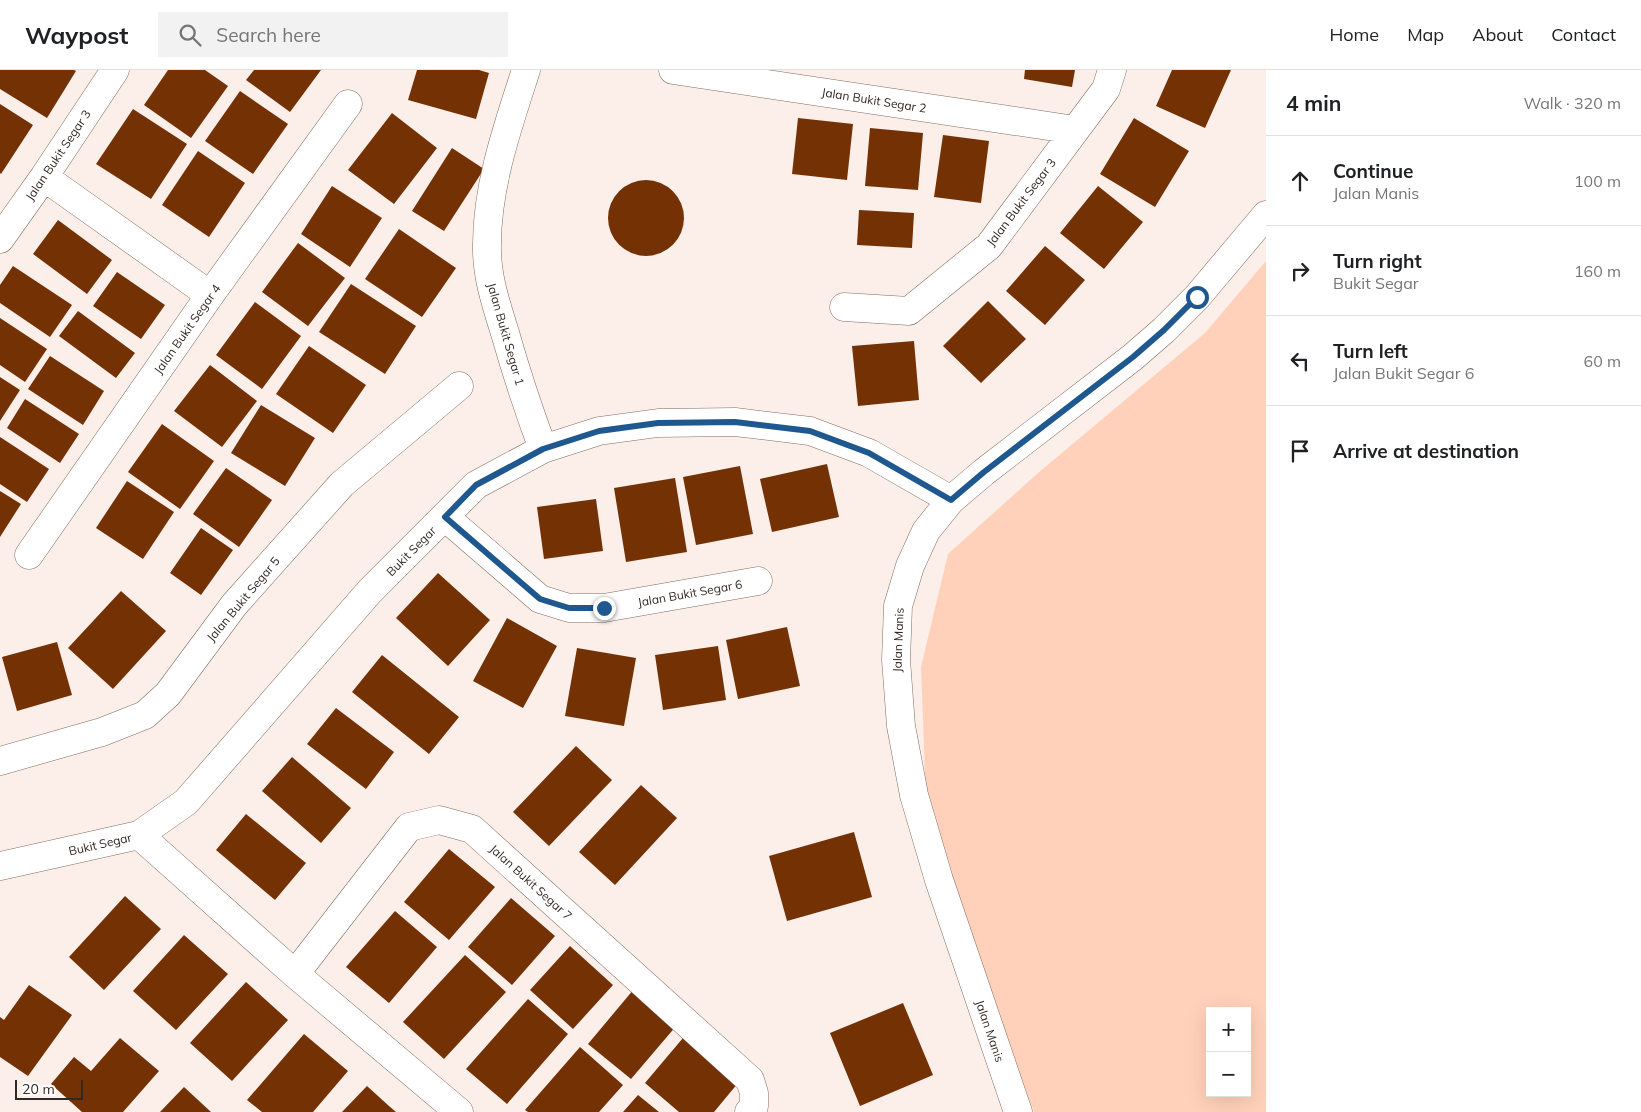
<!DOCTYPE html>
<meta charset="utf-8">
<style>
:root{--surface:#fff;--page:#f2f2f2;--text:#202124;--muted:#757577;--line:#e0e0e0}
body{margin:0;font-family:Mulish,sans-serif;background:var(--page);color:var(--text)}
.controls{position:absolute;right:15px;bottom:15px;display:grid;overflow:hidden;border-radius:0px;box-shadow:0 5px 20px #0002}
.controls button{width:45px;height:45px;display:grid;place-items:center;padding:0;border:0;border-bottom:1px solid var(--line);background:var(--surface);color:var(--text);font:25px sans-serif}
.scale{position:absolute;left:15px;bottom:12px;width:68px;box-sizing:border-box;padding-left:5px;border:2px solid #302824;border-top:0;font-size:14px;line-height:18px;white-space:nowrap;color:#302824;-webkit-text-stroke:4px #fff;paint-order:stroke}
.stop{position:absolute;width:15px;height:15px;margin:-11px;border:4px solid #1f588f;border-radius:50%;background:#fff}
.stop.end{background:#1f588f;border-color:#fff;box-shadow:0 1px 5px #0008}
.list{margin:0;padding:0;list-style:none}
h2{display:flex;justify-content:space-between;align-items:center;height:65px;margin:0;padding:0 20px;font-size:21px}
h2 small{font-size:16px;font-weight:400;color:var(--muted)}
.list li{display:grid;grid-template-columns:32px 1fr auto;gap:15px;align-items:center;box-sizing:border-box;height:90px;padding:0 20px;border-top:1px solid var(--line)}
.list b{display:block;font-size:19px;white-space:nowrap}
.list p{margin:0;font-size:16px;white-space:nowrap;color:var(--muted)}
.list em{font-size:16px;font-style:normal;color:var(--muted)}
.icon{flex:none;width:28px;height:28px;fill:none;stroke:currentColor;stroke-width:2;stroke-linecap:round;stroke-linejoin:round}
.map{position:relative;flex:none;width:1266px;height:1042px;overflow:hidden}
header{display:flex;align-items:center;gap:30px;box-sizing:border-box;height:70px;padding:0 25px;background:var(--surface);border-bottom:1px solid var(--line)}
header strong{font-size:24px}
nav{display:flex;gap:28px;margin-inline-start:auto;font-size:18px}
.search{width:350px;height:45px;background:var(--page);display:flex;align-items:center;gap:12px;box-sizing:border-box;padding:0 18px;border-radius:0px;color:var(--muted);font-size:19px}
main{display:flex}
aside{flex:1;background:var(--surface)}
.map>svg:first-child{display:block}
.green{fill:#ffd1ba;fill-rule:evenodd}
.building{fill:#743103}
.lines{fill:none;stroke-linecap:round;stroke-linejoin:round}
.minor-casing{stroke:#816d63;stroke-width:29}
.minor{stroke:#fff;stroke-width:28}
.route{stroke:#1f588f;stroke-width:6}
.labels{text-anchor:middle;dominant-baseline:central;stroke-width:5;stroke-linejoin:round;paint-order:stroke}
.street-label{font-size:12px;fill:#302824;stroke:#fff}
</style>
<header>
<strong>Waypost</strong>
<div class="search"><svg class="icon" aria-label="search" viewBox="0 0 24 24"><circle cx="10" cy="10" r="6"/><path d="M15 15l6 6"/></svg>Search here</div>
<nav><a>Home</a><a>Map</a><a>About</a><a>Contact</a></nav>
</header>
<main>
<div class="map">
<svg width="1266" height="1042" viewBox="0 0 1266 1042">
<rect width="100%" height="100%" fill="#fceee8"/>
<path class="green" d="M1266 191V1042H1034L927 754 921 597 948 484 1038 403 1205 263ZM1210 941H1247V1023H1210Z"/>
<path class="building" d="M0 0H74L76 1 47 48 0 19Z
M168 0H205L228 16 191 68 144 35Z
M254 0H321L290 42 246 10Z
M417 0H479L489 3 476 49 408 30Z
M1025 0H1075L1072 17 1024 9Z
M1172 0H1231L1205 58 1156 36Z
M240 21 288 54 253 104 205 71Z
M0 34 33 55 1 104 0 103Z
M133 39 187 74 151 129 96 94Z
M392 43 437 78 394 134 348 100Z
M798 48 853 54 847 110 792 104Z
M1134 48 1189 81 1155 137 1100 104Z
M870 58 923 63 918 120 865 116Z
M943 65 989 71 981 133 934 127Z
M452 78 484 99 444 161 412 141Z
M198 81 245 113 209 167 162 135Z
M608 148a38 38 0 1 1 76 0a38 38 0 1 1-76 0Z
M332 116 382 148 350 197 301 164Z
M1098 116 1143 152 1104 199 1060 163Z
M859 140 914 143 912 178 857 175Z
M58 150 112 190 87 224 33 184Z
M399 159 456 198 422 247 365 209Z
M298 173 345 208 308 256 262 222Z
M1045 176 1085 210 1045 255 1006 221Z
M13 196 72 235 50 267 0 233V215Z
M117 202 165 235 141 269 93 236Z
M351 214 416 256 385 304 319 262Z
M988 231 1026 269 981 313 943 276Z
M255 232 301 266 262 319 216 285Z
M78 241 135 283 116 308 59 266Z
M0 248 47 279 25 312 0 295Z
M914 271 919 330 858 336 852 276Z
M309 276 366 315 333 363 276 324Z
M50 286 104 321 83 355 28 319Z
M210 295 257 331 222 377 174 341Z
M0 307 20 320 0 351Z
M25 329 79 364 60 393 7 358Z
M261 335 315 368 285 416 231 383Z
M162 354 214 391 180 439 128 402Z
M0 367 49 399 27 432 0 414Z
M827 394 839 447 772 462 760 409Z
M740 396 753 464 696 475 683 407Z
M226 398 272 430 239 477 193 444Z
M675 408 687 482 626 492 614 418Z
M127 411 174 442 143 489 96 458Z
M0 421 21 434 0 467Z
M596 429 603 481 544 489 537 437Z
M201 458 233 480 201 525 170 503Z
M438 503 490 550 448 596 396 548Z
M121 521 166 561 113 619 68 578Z
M507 548 557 576 523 638 473 611Z
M787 557 800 616 738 629 726 570Z
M57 572 72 625 17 641 2 587Z
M718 576 726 630 663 640 655 585Z
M577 578 636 588 624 656 565 646Z
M382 585 459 647 429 684 352 622Z
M336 638 394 682 366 719 307 674Z
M576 676 612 710 549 776 513 742Z
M292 687 351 738 321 773 262 721Z
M641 715 677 748 615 815 579 782Z
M246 744 306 793 275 830 216 780Z
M854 762 872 827 787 851 769 786Z
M449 779 495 817 449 870 404 832Z
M125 826 161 859 104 920 69 887Z
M511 828 555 866 512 915 468 877Z
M395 841 437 877 389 933 346 897Z
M184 865 228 904 176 960 133 921Z
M570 876 613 915 573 959 530 920Z
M465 885 506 922 444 989 403 952Z
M246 912 288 950 232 1011 190 973Z
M29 915 72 945 28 1006 0 987V947L4 950Z
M634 919 677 955 631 1009 588 974Z
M528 929 568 964 507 1034 466 999Z
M903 933 933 1005 860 1036 830 963Z
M688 962 743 1007 714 1042H679L645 1013Z
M304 964 348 1001 313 1042H262L247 1030Z
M120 968 159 1001 123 1042H82L51 1014 74 987 91 1001Z
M580 977 623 1015 599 1042H528L525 1040Z
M367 1016 389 1036 396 1042H342Z
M184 1017 211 1042H160Z
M638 1025 659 1042H623Z"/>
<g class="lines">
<defs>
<path id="minor" d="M526 0C508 56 487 115 487 174 486 205 496 234 505 263 516 302 529 341 543 379
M673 0 1075 60
M44 107 210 225
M0 169 44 107 115 0
M844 237 909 241 989 176 1106 19 1112 0
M445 447 540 529 569 538H604L758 511
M29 485 210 225 348 34
M0 691 102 662 145 645 168 624 234 535 342 414 459 316
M139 765 295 904 459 1042
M0 796 139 765 186 732 370 521 476 415 543 379 599 361 658 353 735 352 810 361 869 383 951 430
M295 904 409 757 439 750 472 759 750 1010 754 1023V1036L749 1042
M1018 1042 939 810 914 725 901 656 896 590 898 536 910 496 926 461 951 430 984 402 1133 287 1164 260 1197 227 1266 145"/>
</defs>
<use href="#minor" class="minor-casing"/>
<use href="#minor" class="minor"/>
</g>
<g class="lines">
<path class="route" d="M604 538H569L540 529 445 447 476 415 543 379 599 361 658 353 735 352 810 361 869 383 951 430 984 402 1133 287 1164 260 1197 227"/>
</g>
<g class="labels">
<g class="street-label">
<text transform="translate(874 30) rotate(9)">Jalan Bukit Segar 2</text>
<text transform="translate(58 85) rotate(-56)">Jalan Bukit Segar 3</text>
<text transform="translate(1021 132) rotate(-53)">Jalan Bukit Segar 3</text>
<text transform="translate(187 259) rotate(-55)">Jalan Bukit Segar 4</text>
<text transform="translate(506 264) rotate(74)">Jalan Bukit Segar 1</text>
<text transform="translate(411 481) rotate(-45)">Bukit Segar</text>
<text transform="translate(690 523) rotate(-10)">Jalan Bukit Segar 6</text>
<text transform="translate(243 529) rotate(-50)">Jalan Bukit Segar 5</text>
<text transform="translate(898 570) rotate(-88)">Jalan Manis</text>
<text transform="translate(100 774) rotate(-13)">Bukit Segar</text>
<text transform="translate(531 812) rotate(42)">Jalan Bukit Segar 7</text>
<text transform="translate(990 961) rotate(71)">Jalan Manis</text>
</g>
</g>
</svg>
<div class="controls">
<button>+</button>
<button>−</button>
</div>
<div class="scale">20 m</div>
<div class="stop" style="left:1197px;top:227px"></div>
<div class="stop end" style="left:604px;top:538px"></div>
</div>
<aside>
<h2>4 min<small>Walk · 320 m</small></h2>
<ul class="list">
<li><svg class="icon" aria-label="ahead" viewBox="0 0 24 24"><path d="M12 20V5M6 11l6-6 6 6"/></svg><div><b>Continue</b><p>Jalan Manis</p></div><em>100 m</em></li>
<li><svg class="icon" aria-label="right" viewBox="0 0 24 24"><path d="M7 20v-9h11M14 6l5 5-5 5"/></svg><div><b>Turn right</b><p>Bukit Segar</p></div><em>160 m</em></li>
<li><svg class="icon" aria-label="left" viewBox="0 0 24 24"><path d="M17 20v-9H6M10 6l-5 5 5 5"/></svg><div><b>Turn left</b><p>Jalan Bukit Segar 6</p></div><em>60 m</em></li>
<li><svg class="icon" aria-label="arrive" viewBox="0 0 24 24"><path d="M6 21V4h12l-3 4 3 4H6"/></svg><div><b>Arrive at destination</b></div></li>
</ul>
</aside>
</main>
